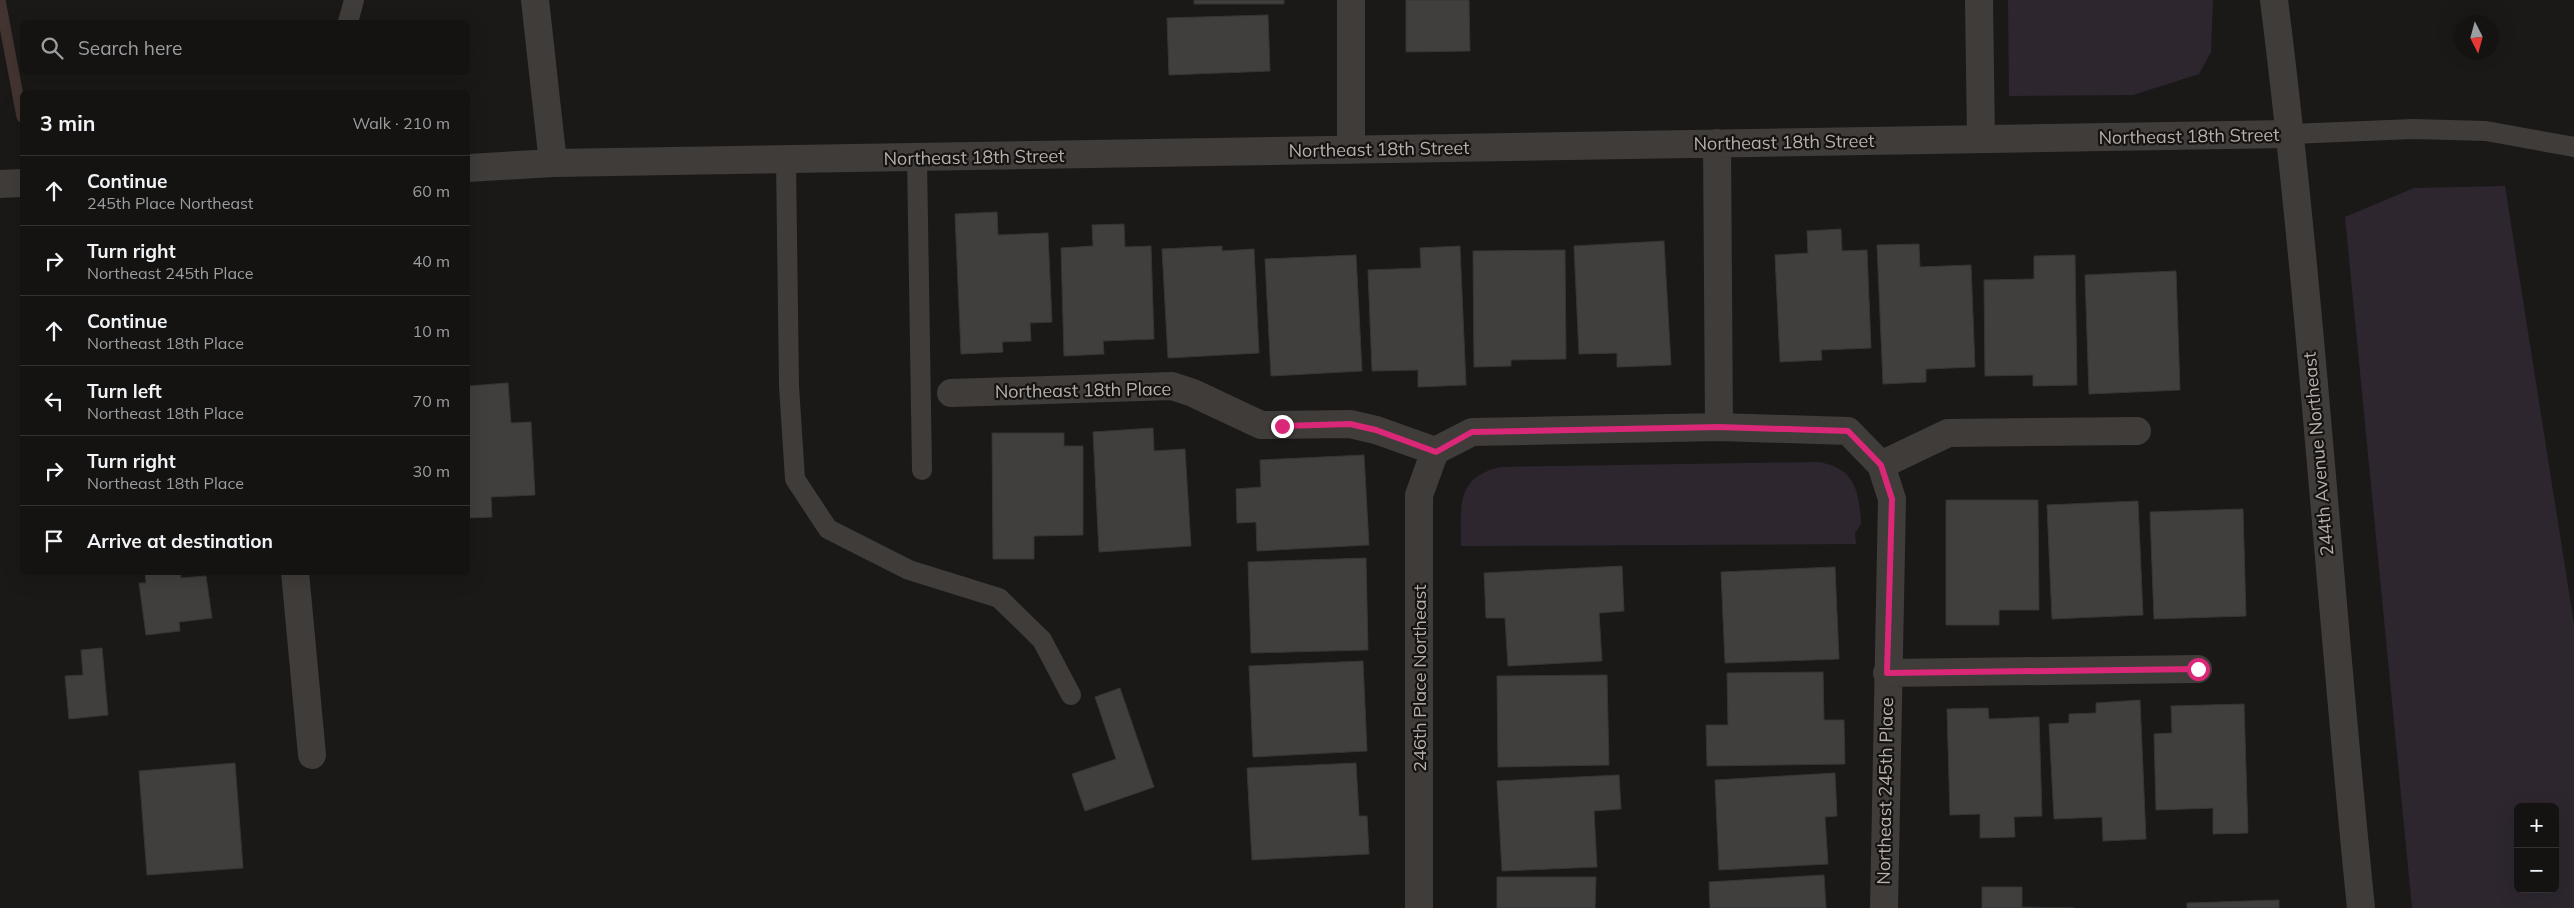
<!DOCTYPE html>
<meta charset="utf-8">
<style>
:root{--surface:#141312;--page:#1d1c1b;--text:#f1f3f6;--muted:#9d9e9f;--line:#333232}
body{margin:0;font-family:Mulish,sans-serif;background:var(--page);color:var(--text)}
.controls{position:absolute;right:15px;bottom:15px;display:grid;overflow:hidden;border-radius:8px;box-shadow:0 5px 20px #0002}
.controls button{width:45px;height:45px;display:grid;place-items:center;padding:0;border:0;border-bottom:1px solid var(--line);background:var(--surface);color:var(--text);font:25px sans-serif}
.compass{position:absolute;left:2454px;top:15px;width:45px;height:45px;border-radius:50%;background:var(--surface);box-shadow:0 5px 20px #0002;rotate:174deg}
.stop{position:absolute;width:15px;height:15px;margin:-11px;border:4px solid #db2777;border-radius:50%;background:#fff}
.stop.end{background:#db2777;border-color:#fff;box-shadow:0 1px 5px #0008}
.list{margin:0;padding:0;list-style:none}
h2{display:flex;justify-content:space-between;align-items:center;height:65px;margin:0;padding:0 20px;font-size:21px}
h2 small{font-size:16px;font-weight:400;color:var(--muted)}
.list li{display:grid;grid-template-columns:32px 1fr auto;gap:15px;align-items:center;box-sizing:border-box;height:70px;padding:0 20px;border-top:1px solid var(--line)}
.list b{display:block;font-size:19px;white-space:nowrap}
.list p{margin:0;font-size:16px;white-space:nowrap;color:var(--muted)}
.list em{font-size:16px;font-style:normal;color:var(--muted)}
.icon{flex:none;width:28px;height:28px;fill:none;stroke:currentColor;stroke-width:2;stroke-linecap:round;stroke-linejoin:round}
.map{position:relative;flex:none;width:2574px;height:908px;overflow:hidden}
.search{position:absolute;background:var(--surface);box-shadow:0 5px 20px #0002;left:20px;top:20px;width:450px;height:55px;display:flex;align-items:center;gap:12px;box-sizing:border-box;padding:0 18px;border-radius:8px;color:var(--muted);font-size:19px}
.panel{position:absolute;background:var(--surface);box-shadow:0 5px 20px #0002;left:20px;top:90px;width:450px;height:485px;border-radius:8px}
.map>svg:first-child{display:block}
.green{fill:#2d262f;fill-rule:evenodd}
.lines{fill:none;stroke-linecap:round;stroke-linejoin:round}
.stream{stroke:#433431;stroke-width:11}
.building{fill:#413f3d;stroke:#363532}
.service{stroke:#3f3c39;stroke-width:20}
.minor{stroke:#3f3c39;stroke-width:28}
.tertiary{stroke:#3f3c39;stroke-width:28}
.route{stroke:#db2777;stroke-width:6}
.labels{text-anchor:middle;dominant-baseline:central;stroke-width:4.5;stroke-linejoin:round;paint-order:stroke}
.street-label{font-size:18px;fill:#b9b0ab;stroke:#151413}
</style>
<div class="map">
<svg width="2574" height="908" viewBox="0 0 2574 908">
<rect width="100%" height="100%" fill="#1a1918"/>
<path class="green" d="M2008 0H2213L2211 52 2199 74 2133 95 2009 96Z
M2505 186 2574 624V908H2412L2345 217 2414 188ZM2518 807H2555V889H2518Z
M1818 462C1855 468 1859 490 1861 524L1855 533 1856 544 1461 546C1461 507 1455 478 1500 467Z"/>
<g class="lines">
<path class="stream" d="M0 0 22 117"/>
</g>
<path class="building" d="M1194 0H1284V4H1194Z
M1406 0H1469L1470 51 1406 52Z
M1268 15 1270 71 1169 75 1167 18Z
M997 212 998 235 1048 233 1052 322 1030 323 1031 341 1002 342 1003 352 961 354 955 214Z
M1124 224 1125 247 1151 246 1154 339 1103 341 1104 354 1064 356 1061 248 1093 246 1092 225Z
M1841 229 1842 251 1867 250 1871 348 1821 350 1822 360 1780 362 1775 255 1808 253 1807 231Z
M1664 241 1671 365 1617 367V353L1579 354 1574 246Z
M1919 244 1920 267 1971 265 1975 367 1926 369V382L1883 384 1877 245Z
M1222 246V251L1254 249 1259 353 1168 358 1162 249Z
M1460 246 1466 385 1418 387V370L1372 371 1368 270 1421 268 1420 248Z
M1565 250 1566 359 1511 360V366L1474 367 1473 251Z
M1356 255 1362 371 1271 376 1265 259Z
M2075 255 2077 385 2033 386V375L1985 376 1984 280 2034 279V256Z
M2176 271 2180 390 2089 394 2085 275Z
M508 383 511 423 531 422 535 495 491 497 492 517 468 518V386Z
M1153 428 1154 451 1185 449 1191 546 1099 552 1093 432Z
M992 433H1064V446H1083V535L1034 536V559H993Z
M1364 455 1369 545 1257 551 1256 522 1237 523 1236 489 1261 487 1260 460Z
M1946 500H2038L2039 610H1999V625H1946Z
M2138 501 2143 615 2052 619 2047 505Z
M2243 509 2246 616 2154 619 2150 512Z
M1366 558 1368 650 1251 653 1248 562Z
M1622 566 1624 611 1599 613 1602 661 1508 666 1505 618H1486L1484 573Z
M1835 567 1839 659 1725 663 1721 572Z
M145 572H180L181 578 206 576 212 618 179 622 180 631 146 635 139 583H146Z
M102 648 108 715 69 719 65 676 83 675 81 650Z
M1363 661 1367 751 1253 757 1249 666Z
M1823 672 1824 720H1844L1845 764 1707 766 1706 725H1728L1727 673Z
M1607 675 1609 765 1498 767 1497 676Z
M1120 688 1154 787 1085 811 1072 774 1116 759 1095 697Z
M2140 700 2146 839 2103 841 2102 817 2054 819 2049 724 2069 723V714L2096 713V703Z
M2244 704 2248 833 2213 834V808L2156 810 2154 734 2172 733 2171 706Z
M1988 708 1989 719 2039 717 2042 816 2014 817 2015 837 1980 838V814L1950 815 1947 709Z
M235 763 243 868 147 875 139 771Z
M1356 763 1359 816H1367L1369 854 1252 860 1247 768Z
M1835 773 1837 816 1825 817 1828 864 1719 870 1715 780Z
M1619 775 1621 809 1594 811 1597 867 1502 871 1497 781Z
M1824 875 1826 908H1710L1709 882Z
M1497 877H1596L1595 908H1497Z
M1982 887H2022V907L2074 908H1982Z
M2279 900V908H2187V903Z"/>
<g class="lines">
<path class="service" d="M348 22 354 0
M2291 134 2413 129 2486 131 2574 147
M917 158 922 470
M786 160 789 386 795 479 828 529 909 570 999 598 1042 640 1071 695"/>
<path class="minor" d="M535 0 553 163
M1979 0 1981 139
M1717 143 1719 427
M1351 150V0
M468 168 553 163 2291 134
M0 184 22 183
M951 393 1172 386 1193 393 1261 425 1350 424 1376 430 1435 451 1472 432 1719 427 1848 431 1881 465 1948 433 2137 431
M1881 465 1892 499 1884 908
M295 572 312 755
M1887 673 2198 669
M1419 908V495L1435 451"/>
<path class="tertiary" d="M2274 0C2312 302 2330 606 2361 908"/>
</g>
<g class="lines">
<path class="route" d="M1282 426 1350 424 1376 430 1436 452 1472 432 1719 427 1848 431 1881 465 1892 499 1887 673 2198 669"/>
</g>
<g class="labels">
<g class="street-label">
<text transform="translate(2189 136) rotate(-1)">Northeast 18th Street</text>
<text transform="translate(1784 142) rotate(-1)">Northeast 18th Street</text>
<text transform="translate(1379 149) rotate(-1)">Northeast 18th Street</text>
<text transform="translate(974 157) rotate(-1)">Northeast 18th Street</text>
<text transform="translate(1083 390) rotate(-1)">Northeast 18th Place</text>
<text transform="translate(2318 454) rotate(-95)">244th Avenue Northeast</text>
<text transform="translate(1419 678) rotate(-90)">246th Place Northeast</text>
<text transform="translate(1885 791) rotate(-89)">Northeast 245th Place</text>
</g>
</g>
</svg>
<div class="controls">
<button>+</button>
<button>−</button>
</div>
<svg class="compass" viewBox="-18 -18 36 36"><path d="M0-13l5 13h-10z" fill="#e53935"/><path d="M0 13l5-13h-10z" fill="#9d9e9f"/></svg>
<div class="stop" style="left:2198px;top:669px"></div>
<div class="stop end" style="left:1282px;top:426px"></div>
<div class="search"><svg class="icon" aria-label="search" viewBox="0 0 24 24"><circle cx="10" cy="10" r="6"/><path d="M15 15l6 6"/></svg>Search here</div>
<section class="panel">
<h2>3 min<small>Walk · 210 m</small></h2>
<ul class="list">
<li><svg class="icon" aria-label="ahead" viewBox="0 0 24 24"><path d="M12 20V5M6 11l6-6 6 6"/></svg><div><b>Continue</b><p>245th Place Northeast</p></div><em>60 m</em></li>
<li><svg class="icon" aria-label="right" viewBox="0 0 24 24"><path d="M7 20v-9h11M14 6l5 5-5 5"/></svg><div><b>Turn right</b><p>Northeast 245th Place</p></div><em>40 m</em></li>
<li><svg class="icon" aria-label="ahead" viewBox="0 0 24 24"><path d="M12 20V5M6 11l6-6 6 6"/></svg><div><b>Continue</b><p>Northeast 18th Place</p></div><em>10 m</em></li>
<li><svg class="icon" aria-label="left" viewBox="0 0 24 24"><path d="M17 20v-9H6M10 6l-5 5 5 5"/></svg><div><b>Turn left</b><p>Northeast 18th Place</p></div><em>70 m</em></li>
<li><svg class="icon" aria-label="right" viewBox="0 0 24 24"><path d="M7 20v-9h11M14 6l5 5-5 5"/></svg><div><b>Turn right</b><p>Northeast 18th Place</p></div><em>30 m</em></li>
<li><svg class="icon" aria-label="arrive" viewBox="0 0 24 24"><path d="M6 21V4h12l-3 4 3 4H6"/></svg><div><b>Arrive at destination</b></div></li>
</ul>
</section>
</div>
